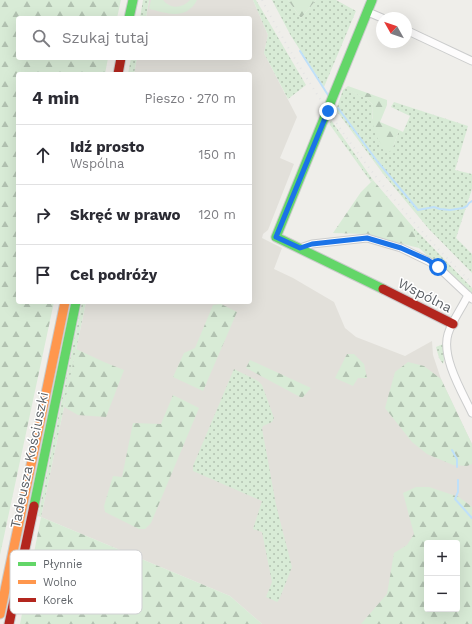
<!DOCTYPE html>
<html lang="pl">
<meta charset="utf-8">
<style>
:root{--surface:#fff;--page:#f2f2f3;--text:#2b2b33;--muted:#7c7c81;--line:#e1e1e2}
body{margin:0;font-family:"Work Sans",sans-serif;background:var(--page);color:var(--text)}
.controls{position:absolute;right:12px;bottom:12px;display:grid;overflow:hidden;border-radius:4px;box-shadow:0 4px 16px #0002}
.controls button{width:36px;height:36px;display:grid;place-items:center;padding:0;border:0;border-bottom:1px solid var(--line);background:var(--surface);color:var(--text);font:20px sans-serif}
.compass{position:absolute;left:376px;top:12px;width:36px;height:36px;border-radius:50%;background:var(--surface);box-shadow:0 4px 16px #0002;rotate:310deg}
.stop{position:absolute;width:12px;height:12px;margin:-9px;border:3px solid #1a73e8;border-radius:50%;background:#fff}
.stop.end{background:#1a73e8;border-color:#fff;box-shadow:0 1px 4px #0008}
.list{margin:0;padding:0;list-style:none}
h2{display:flex;justify-content:space-between;align-items:center;height:52px;margin:0;padding:0 16px;font-size:17px}
h2 small{font-size:13px;font-weight:400;color:var(--muted)}
.list li{display:grid;grid-template-columns:26px 1fr auto;gap:12px;align-items:center;box-sizing:border-box;height:60px;padding:0 16px;border-top:1px solid var(--line)}
.list b{display:block;font-size:15px;white-space:nowrap}
.list p{margin:0;font-size:13px;white-space:nowrap;color:var(--muted)}
.list em{font-size:13px;font-style:normal;color:var(--muted)}
.icon{flex:none;width:22px;height:22px;fill:none;stroke:currentColor;stroke-width:2;stroke-linecap:round;stroke-linejoin:round}
.map{position:relative;flex:none;width:472px;height:624px;overflow:hidden}
.search{position:absolute;background:var(--surface);box-shadow:0 4px 16px #0002;left:16px;top:16px;width:236px;height:44px;display:flex;align-items:center;gap:10px;box-sizing:border-box;padding:0 14px;border-radius:4px;color:var(--muted);font-size:15px}
.panel{position:absolute;background:var(--surface);box-shadow:0 4px 16px #0002;left:16px;top:72px;width:236px;height:232px;border-radius:4px}
.map>svg:first-child{display:block}
.education{fill:#e2e0da;fill-rule:evenodd}
.grass{fill:url(#grass-dots)}
.forest{fill:url(#forest-firs);fill-rule:evenodd}
.green{fill:#d8ebd6}
.lines{fill:none;stroke-linecap:round;stroke-linejoin:round}
.stream{stroke:#bfe0f9;stroke-width:2}
.street-casing{stroke:#cbcccc;stroke-width:9}
.fast-casing{stroke:#cacacb;stroke-width:11}
.slow-casing{stroke:#cacacb;stroke-width:11}
.jam-casing{stroke:#cacacb;stroke-width:11}
.street{stroke:#fdfcfc;stroke-width:7}
.fast{stroke:#63d668;stroke-width:9}
.slow{stroke:#ff974d;stroke-width:9}
.jam{stroke:#b3261e;stroke-width:9}
.rail{stroke:#e4e4e4;stroke-width:2;stroke-dasharray:1 5;stroke-linecap:butt}
.route{stroke:#1a73e8;stroke-width:5}
.labels{text-anchor:middle;dominant-baseline:central;stroke-width:3;stroke-linejoin:round;paint-order:stroke}
.street-label{font-size:14px;fill:#5f6368;stroke:#fff}
.key{fill:#fff;stroke:#cfd0d2;stroke-width:1}
.key-label{font-size:11px;fill:#5f6368}
</style>
<div class="map">
<svg width="472" height="624" viewBox="0 0 472 624">
<defs>
<pattern id="grass-dots" width="8" height="8" patternUnits="userSpaceOnUse"><rect width="8" height="8" fill="#d8ebd6"/><path d="M2 2h.1M6 6h.1" fill="none" stroke="#b2c2b1" stroke-width="1.8" stroke-linecap="round"/></pattern>
<pattern id="forest-firs" width="22" height="20" patternUnits="userSpaceOnUse"><rect width="22" height="20" fill="#d8ebd6"/><path d="M5 1l3.5 6h-7zM16 11l3.5 6h-7z" fill="#b2c2b1"/></pattern>
</defs>
<rect width="100%" height="100%" fill="#efeeea"/>
<path class="education" d="M149 0H253L268 35 264 53 297 117 280 158 294 164 268 230 263 234 262 238 282 248 274 269 293 278 334 302 345 328 356 337 405 356 432 341 433 355 441 379 472 444V616L453 624H262L230 596 41 517 86 302H250V74H134L137 58H250V18H146ZM427 543H457V609H427Z"/>
<path class="grass" d="M143 0H149L146 18H140Z
M253 0H256L306 85 288 99 264 53 268 35Z
M272 0H288L301 18 316 0H336L356 11 324 87 291 36Z
M131 58H137L134 74H128Z
M348 86 349 90 367 99 373 105 372 118 393 147 399 130 403 132 410 116 391 107 394 102 468 126 455 170 472 174V189L456 238 472 254V273L428 228 384 175 336 110 343 90Z
M331 120 373 180 371 182 330 125Z
M413 227 472 288V296L419 248Z
M82 302H86L41 517 38 516Z
M443 344 445 357 443 364 439 358 436 347Z
M234 369 258 381 262 385 274 418 272 422 263 426 262 428 276 505 292 567 279 600 277 602 266 597 272 582 262 532 253 529 262 501 193 471V466Z"/>
<path class="forest" d="M0 0H121L117 18H18V58H108L105 74H18V302H54L0 555Z
M288 0H316L301 18Z
M348 86 387 100V105L380 122 399 130 393 147 390 152C373 139 371 124 373 105L367 99 348 90Z
M373 180 413 227 419 248 364 234 333 233 361 192Z
M221 304 237 312 203 391 173 377 184 353 195 348 213 305Z
M76 349 104 362 124 370 106 417 78 415 64 407Z
M347 354H354L364 364 367 378H358L353 386 335 378Z
M250 360 311 388 302 398 246 368Z
M408 362 424 366 441 379 472 444V464L467 466 453 465 427 454 412 442 385 408 395 372Z
M173 395 199 408 151 523 145 529H139L105 512 104 506 113 476 122 477 133 423 161 424Z
M416 487H429L459 497 472 507V624H361L387 594 394 553 407 545 414 534 403 493ZM427 543H457V609H427Z
M41 517 230 596 262 624H20Z"/>
<path class="green" d="M151 0H163C170 9 182 9 190 0H197C186 21 167 13 149 9Z"/>
<g class="lines">
<path class="stream" d="M300 51 328 95
M338 108 377 161 418 210 434 207 440 209 450 210 463 208 467 206 469 203 472 201
M452 450 457 459V467
M458 480V492L455 499 472 518"/>
<defs>
<path id="street" d="M368 12 382 18
M406 30 472 61
M300 248 312 244 367 238 401 248 428 261 438 267 472 299
M468 295C462 308 452 321 448 334 441 357 462 392 472 413"/>
<path id="fast" d="M372 0 276 237 383 289
M129 18 133 0
M34 506 76 302"/>
<path id="slow" d="M0 614 65 302"/>
<path id="jam" d="M118 74 121 58
M383 289 453 324
M9 624 34 506"/>
</defs>
<use href="#street" class="street-casing"/>
<use href="#fast" class="fast-casing"/>
<use href="#slow" class="slow-casing"/>
<use href="#jam" class="jam-casing"/>
<use href="#street" class="street"/>
<use href="#fast" class="fast"/>
<use href="#slow" class="slow"/>
<use href="#jam" class="jam"/>
<path class="rail" d="M262 0C317 105 387 201 472 283"/>
</g>
<g class="lines">
<path class="route" d="M328 111 276 237 300 248 312 244 367 238 401 248 428 260 438 267"/>
</g>
<g class="labels">
<g class="street-label">
<text transform="translate(425 295) rotate(27)">Wspólna</text>
<text transform="translate(29 460) rotate(-78)">Tadeusza Kościuszki</text>
</g>
</g>
<rect x="10" y="550" width="132" height="64" rx="6" class="key"/>
<rect x="18" y="562" width="18" height="4" fill="#63d668"/>
<rect x="18" y="580" width="18" height="4" fill="#ff974d"/>
<rect x="18" y="598" width="18" height="4" fill="#b3261e"/>
<g class="key-label">
<text x="43" y="568">Płynnie</text>
<text x="43" y="586">Wolno</text>
<text x="43" y="604">Korek</text>
</g>
</svg>
<div class="controls">
<button>+</button>
<button>−</button>
</div>
<svg class="compass" viewBox="-18 -18 36 36"><path d="M0-13l5 13h-10z" fill="#e53935"/><path d="M0 13l5-13h-10z" fill="#7c7c81"/></svg>
<div class="stop" style="left:438px;top:267px"></div>
<div class="stop end" style="left:328px;top:111px"></div>
<div class="search"><svg class="icon" aria-label="search" viewBox="0 0 24 24"><circle cx="10" cy="10" r="6"/><path d="M15 15l6 6"/></svg>Szukaj tutaj</div>
<section class="panel">
<h2>4 min<small>Pieszo · 270 m</small></h2>
<ul class="list">
<li><svg class="icon" aria-label="ahead" viewBox="0 0 24 24"><path d="M12 20V5M6 11l6-6 6 6"/></svg><div><b>Idź prosto</b><p>Wspólna</p></div><em>150 m</em></li>
<li><svg class="icon" aria-label="right" viewBox="0 0 24 24"><path d="M7 20v-9h11M14 6l5 5-5 5"/></svg><div><b>Skręć w prawo</b></div><em>120 m</em></li>
<li><svg class="icon" aria-label="arrive" viewBox="0 0 24 24"><path d="M6 21V4h12l-3 4 3 4H6"/></svg><div><b>Cel podróży</b></div></li>
</ul>
</section>
</div>
